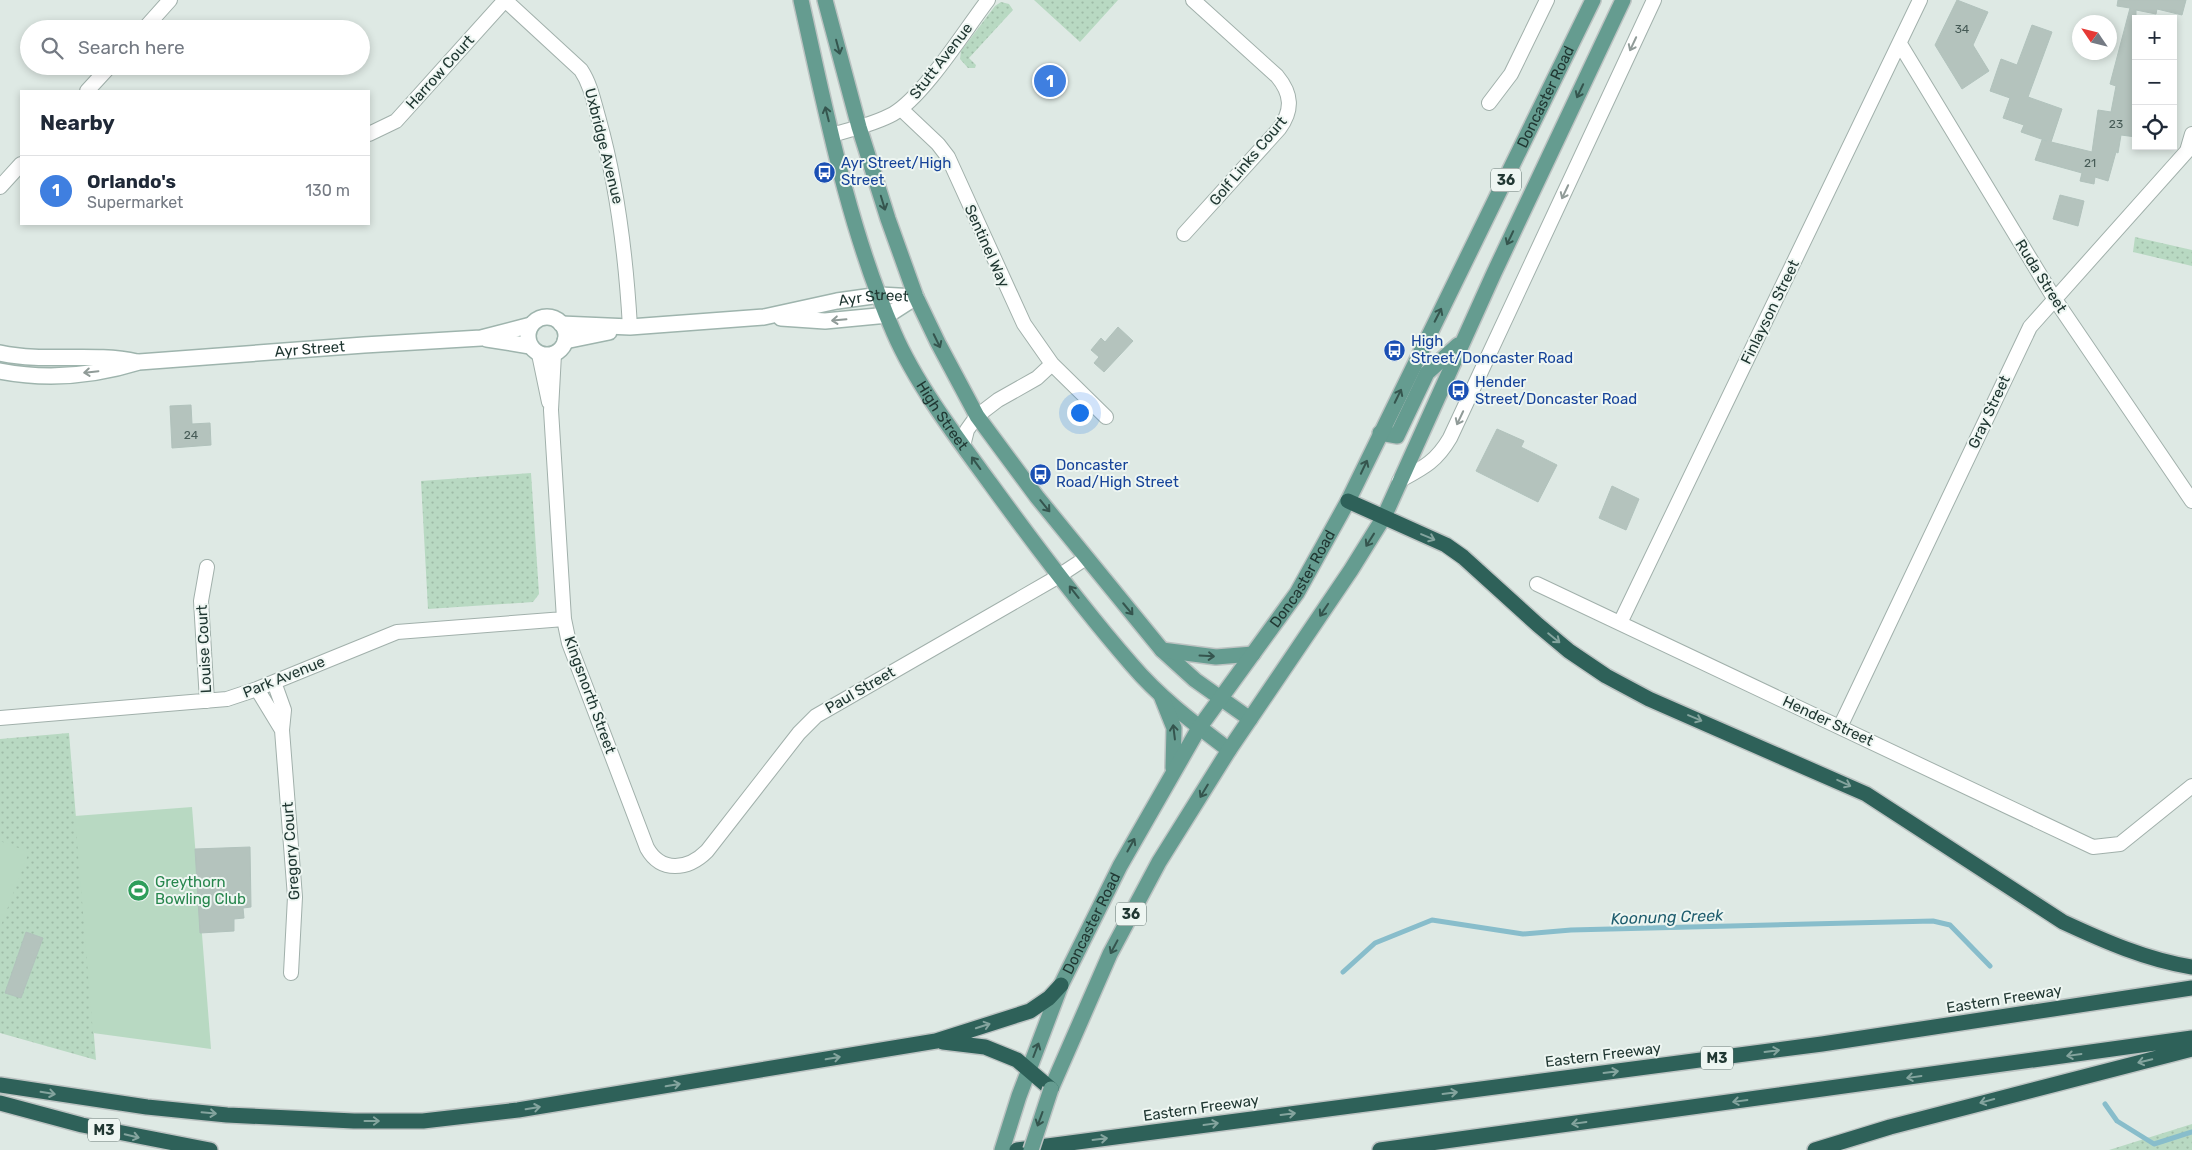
<!DOCTYPE html>
<meta charset="utf-8">
<style>
:root{--surface:#fff;--page:#f6f6f7;--text:#1f2937;--muted:#747a83;--line:#e0e1e3;--accent:#7a5348}
body{margin:0;font-family:Rubik,sans-serif;background:var(--page);color:var(--text)}
.controls{position:absolute;right:15px;top:15px;display:grid;overflow:hidden;border-radius:0px;box-shadow:0 2px 8px #0003}
.controls button{width:45px;height:45px;display:grid;place-items:center;padding:0;border:0;border-bottom:1px solid var(--line);background:var(--surface);color:var(--text);font:25px sans-serif}
.compass{position:absolute;left:2072px;top:15px;width:45px;height:45px;border-radius:50%;background:var(--surface);box-shadow:0 2px 8px #0003;rotate:305deg}
.you{position:absolute;left:1079px;top:412px;width:18px;height:18px;margin:-12px;border:4px solid #fff;border-radius:50%;background:#1a73e8;box-shadow:0 0 0 8px #1a73e833}
.badge{display:grid;place-items:center;width:32px;height:32px;border-radius:50%;background:var(--accent);color:#fff;font-size:16px;font-weight:700}
.pin{position:absolute;translate:-50% -50%;border:2px solid #fff;box-shadow:0 1px 5px #0006}
.list{margin:0;padding:0;list-style:none}
h2{display:flex;justify-content:space-between;align-items:center;height:65px;margin:0;padding:0 20px;font-size:21px}
h2 small{font-size:16px;font-weight:400;color:var(--muted)}
.list li{display:grid;grid-template-columns:32px 1fr auto;gap:15px;align-items:center;box-sizing:border-box;height:70px;padding:0 20px;border-top:1px solid var(--line)}
.list b{display:block;font-size:19px;white-space:nowrap}
.list p{margin:0;font-size:16px;white-space:nowrap;color:var(--muted)}
.list em{font-size:16px;font-style:normal;color:var(--muted)}
.icon{flex:none;width:28px;height:28px;fill:none;stroke:currentColor;stroke-width:2;stroke-linecap:round;stroke-linejoin:round}
.map{position:relative;flex:none;width:2192px;height:1150px;overflow:hidden}
.search{position:absolute;background:var(--surface);box-shadow:0 2px 8px #0003;left:20px;top:20px;width:350px;height:55px;display:flex;align-items:center;gap:12px;box-sizing:border-box;padding:0 18px;border-radius:28px;color:var(--muted);font-size:19px}
.panel{position:absolute;background:var(--surface);box-shadow:0 2px 8px #0003;left:20px;top:90px;width:350px;height:135px;border-radius:0px}
.map>svg:first-child{display:block}
.green{fill:url(#green-dots)}
.pitch{fill:#b8d9c2}
.lines{fill:none;stroke-linecap:round;stroke-linejoin:round}
.stream{stroke:#88bdcb;stroke-width:5}
.building{fill:#b4c3bd;stroke:#b1c2bc}
.street-casing{stroke:#a1b0ab;stroke-width:16}
.secondary-casing{stroke:#9eb4ad;stroke-width:18}
.primary-casing{stroke:#bcc3c2;stroke-width:18}
.highway-casing{stroke:#bcc3c2;stroke-width:18}
.street{stroke:#fff;stroke-width:14}
.secondary{stroke:#fff;stroke-width:15}
.primary{stroke:#659c90;stroke-width:15}
.highway{stroke:#2e6159;stroke-width:15}
.primary-bridge-casing{stroke:#bcc3c2;stroke-width:18;stroke-linecap:butt}
.primary-bridge{stroke:#659c90;stroke-width:15}
.oneway{stroke:#909b98}
.oneway2{stroke:#35554e}
.oneway3{stroke:#84a49e}
.labels{text-anchor:middle;dominant-baseline:central;stroke-width:4;stroke-linejoin:round;paint-order:stroke}
.number-label{font-size:12px;fill:#455a55}
.shield{fill:#eef6f2;stroke:#5e706c;stroke-width:1}
.shield-label{font-size:14px;font-weight:bold;fill:#203732}
.street-label{font-size:15px;fill:#203732;stroke:#eef6f2}
.transit-label{font-size:15px;fill:#164399;stroke:#eef6f2;text-anchor:start}
.leisure-label{font-size:15px;fill:#27864d;stroke:#eef6f2;text-anchor:start}
.water-label{font-size:16px;font-style:italic;fill:#1f5d6e;stroke:#eef6f2}
</style>
<div class="map">
<svg width="2192" height="1150" viewBox="0 0 2192 1150">
<defs>
<pattern id="green-dots" width="8" height="8" patternUnits="userSpaceOnUse" patternTransform="scale(1.25)"><rect width="8" height="8" fill="#b8d9c2"/><path d="M2 2h.1M6 6h.1" fill="none" stroke="#9ebba7" stroke-width="1.8" stroke-linecap="round"/></pattern>
</defs>
<rect width="100%" height="100%" fill="#dee9e4"/>
<path class="green" d="M1034 0H1118L1080 42Z
M1001 2 1009 4 1013 10 969 58 976 65 975 68H968L960 59 961 51 995 6Z
M2135 237 2192 250V266L2133 252Z
M531 473 539 594 533 602 428 609 421 481Z
M69 733 96 1060 0 1033V739Z
M2192 1124V1150H2109Z"/>
<path class="pitch" d="M192 807 211 1049 93 1033 75 816Z
M0 841 29 852 0 928Z"/>
<g class="lines">
<path class="stream" d="M1343 972 1375 943 1432 920 1523 934 1571 930 1933 921 1950 925 1990 966
M2105 1104 2117 1121 2154 1144 2192 1132"/>
</g>
<path class="building" d="M1957 0 1988 12 1973 45 1989 71 1962 89 1935 45Z
M2118 0H2186L2182 15 2157 9 2156 14 2136 10V137L2121 135 2118 153 2116 152 2108 181 2095 177 2094 184 2080 181 2082 173 2035 160 2042 140 2047 141 2021 132 2024 125 2003 118 2010 98 1990 91 2001 59 2017 65 2032 25 2052 32 2028 97 2062 109 2051 142 2092 152 2098 110 2111 112 2116 86 2110 84 2130 8 2117 6Z
M2060 195 2084 201 2078 226 2053 219Z
M1118 327 1133 341 1104 372 1094 363 1099 357 1091 350 1101 338 1105 342Z
M191 405 192 424 210 423 211 445 172 448 170 406Z
M1497 429 1524 441 1521 447 1557 465 1538 502 1476 471Z
M1612 486 1639 499 1626 530 1599 518Z
M250 847 251 907 243 908 244 918 234 919V931L200 933 195 849Z
M26 932 43 938 21 998 5 993Z"/>
<g class="lines">
<defs>
<path id="street" d="M505 0 581 70C591 85 594 103 599 120 618 188 626 257 630 327
M144 29 170 0
M1900 44 2054 298 2192 501
M87 91 110 66
M1489 103 1511 74 1547 0
M901 109 938 144 948 157 1024 324 1052 364 1106 417
M369 134 396 121 505 0
M832 135C852 129 875 124 893 114 924 96 965 30 988 0
M0 187 21 164
M1184 234 1279 129C1293 110 1292 94 1277 76L1193 0
M539 354 549 402
M554 354 551 410 564 619 569 643 647 848C661 873 688 870 707 851L799 733 816 716 1054 579 1086 558
M963 446 967 430 977 416 998 400 1037 378 1052 364
M1399 481C1423 468 1436 462 1450 438L1654 0
M1537 584 2093 847 2120 844 2192 786
M1620 623 1920 0
M274 682 284 710 282 730 295 897 291 973
M257 689 282 730
M207 701 201 601 207 567
M0 718 227 699 257 689 397 632 564 619
M1840 727 2030 327 2187 151 2192 134"/>
<g id="secondary">
<circle cx="547" cy="336" r="19"/>
<path d="M781 318 825 321 888 315 916 297"/>
<path id="s1" d="M561 324 630 327 764 317 837 301 880 295 916 297"/>
<path d="M487 339 530 346"/>
<path d="M565 341 609 332"/>
<path d="M0 353C46 363 92 352 137 362"/>
<path id="s2" d="M0 371C46 380 94 376 139 362L364 345 481 338 531 325"/>
</g>
<g id="primary">
<path id="s3" d="M801 0C826 112 848 227 894 333 916 384 957 438 990 483 1035 545 1082 608 1132 665 1160 698 1195 724 1229 750"/>
<path d="M825 0 859 127 888 219 916 297 938 343 977 416 1037 497 1162 650 1195 680 1250 719"/>
<path d="M1380 433 1397 436 1427 373 1458 345"/>
<path d="M1162 650 1216 657 1253 654"/>
<path d="M1162 698 1174 728 1173 768"/>
<path d="M1051 1089 1110 954 1159 862 1229 750 1351 570 1384 517 1494 273 1623 0"/>
<path id="s4" d="M1002 1150 1019 1096 1061 985 1120 866 1199 728 1297 593 1348 501 1593 0"/>
</g>
<path id="highway" d="M1348 501 1446 545 1463 557 1538 625 1569 651 1606 676 1649 699 1866 794 2063 922C2104 941 2147 960 2192 967
M943 1042 985 1047 1017 1060 1051 1089
M0 1085 147 1107 227 1115 354 1121H423L518 1110 936 1041 1030 1011 1049 998 1061 985
M0 1103 82 1125 210 1150
M1017 1150 1822 1044 2192 988
M1380 1150 2192 1038
M1815 1150 1890 1127 2192 1049"/>
</defs>
<use href="#street" class="street-casing"/>
<use href="#secondary" class="secondary-casing"/>
<use href="#primary" class="primary-casing"/>
<use href="#highway" class="highway-casing"/>
<use href="#street" class="street"/>
<use href="#secondary" class="secondary"/>
<use href="#primary" class="primary"/>
<use href="#highway" class="highway"/>
<defs>
<path id="primary-bridge" d="M1031 1150 1051 1089"/>
</defs>
<use href="#primary-bridge" class="primary-bridge-casing"/>
<use href="#primary-bridge" class="primary-bridge"/>
</g>
<defs><path id="oneway-shaft" d="M-6 0H5M1.5-3L5.5 0L1.5 3" fill="none" stroke-width="1.6" stroke-linecap="round" stroke-linejoin="round" transform="scale(1.25)"/></defs>
<g class="oneway">
<use href="#oneway-shaft" transform="translate(1633 44) rotate(115)"/>
<use href="#oneway-shaft" transform="translate(1565 192) rotate(115)"/>
<use href="#oneway-shaft" transform="translate(839 320) rotate(175)"/>
<use href="#oneway-shaft" transform="translate(91 372) rotate(174)"/>
<use href="#oneway-shaft" transform="translate(1460 418) rotate(115)"/>
</g>
<g class="oneway2">
<use href="#oneway-shaft" transform="translate(838 47) rotate(75)"/>
<use href="#oneway-shaft" transform="translate(1580 91) rotate(115)"/>
<use href="#oneway-shaft" transform="translate(827 114) rotate(-104)"/>
<use href="#oneway-shaft" transform="translate(883 203) rotate(73)"/>
<use href="#oneway-shaft" transform="translate(1510 238) rotate(115)"/>
<use href="#oneway-shaft" transform="translate(1438 315) rotate(-63)"/>
<use href="#oneway-shaft" transform="translate(937 341) rotate(64)"/>
<use href="#oneway-shaft" transform="translate(1398 396) rotate(-64)"/>
<use href="#oneway-shaft" transform="translate(976 463) rotate(-126)"/>
<use href="#oneway-shaft" transform="translate(1364 467) rotate(-65)"/>
<use href="#oneway-shaft" transform="translate(1045 506) rotate(51)"/>
<use href="#oneway-shaft" transform="translate(1370 540) rotate(122)"/>
<use href="#oneway-shaft" transform="translate(1074 592) rotate(-128)"/>
<use href="#oneway-shaft" transform="translate(1128 609) rotate(50)"/>
<use href="#oneway-shaft" transform="translate(1324 610) rotate(124)"/>
<use href="#oneway-shaft" transform="translate(1207 656) rotate(3)"/>
<use href="#oneway-shaft" transform="translate(1174 732) rotate(-97)"/>
<use href="#oneway-shaft" transform="translate(1204 791) rotate(121)"/>
<use href="#oneway-shaft" transform="translate(1131 845) rotate(-61)"/>
<use href="#oneway-shaft" transform="translate(1114 947) rotate(118)"/>
<use href="#oneway-shaft" transform="translate(1036 1050) rotate(-69)"/>
<use href="#oneway-shaft" transform="translate(1040 1119) rotate(110)"/>
</g>
<g class="oneway3">
<use href="#oneway-shaft" transform="translate(1428 537) rotate(23)"/>
<use href="#oneway-shaft" transform="translate(1554 638) rotate(39)"/>
<use href="#oneway-shaft" transform="translate(1695 718) rotate(23)"/>
<use href="#oneway-shaft" transform="translate(1844 783) rotate(25)"/>
<use href="#oneway-shaft" transform="translate(983 1026) rotate(-18)"/>
<use href="#oneway-shaft" transform="translate(1772 1051) rotate(-7)"/>
<use href="#oneway-shaft" transform="translate(2074 1055) rotate(172)"/>
<use href="#oneway-shaft" transform="translate(833 1058) rotate(-10)"/>
<use href="#oneway-shaft" transform="translate(2145 1061) rotate(166)"/>
<use href="#oneway-shaft" transform="translate(1611 1072) rotate(-7)"/>
<use href="#oneway-shaft" transform="translate(1914 1077) rotate(172)"/>
<use href="#oneway-shaft" transform="translate(673 1085) rotate(-10)"/>
<use href="#oneway-shaft" transform="translate(48 1093) rotate(9)"/>
<use href="#oneway-shaft" transform="translate(1450 1093) rotate(-7)"/>
<use href="#oneway-shaft" transform="translate(1740 1101) rotate(172)"/>
<use href="#oneway-shaft" transform="translate(1987 1101) rotate(165)"/>
<use href="#oneway-shaft" transform="translate(533 1108) rotate(-9)"/>
<use href="#oneway-shaft" transform="translate(209 1113) rotate(5)"/>
<use href="#oneway-shaft" transform="translate(1288 1114) rotate(-7)"/>
<use href="#oneway-shaft" transform="translate(372 1121)"/>
<use href="#oneway-shaft" transform="translate(1579 1123) rotate(172)"/>
<use href="#oneway-shaft" transform="translate(1211 1124) rotate(-8)"/>
<use href="#oneway-shaft" transform="translate(132 1136) rotate(13)"/>
<use href="#oneway-shaft" transform="translate(1100 1139) rotate(-7)"/>
</g>
<defs>
<symbol id="bus-disc" viewBox="-11 -11 22 22"><circle r="9.5" fill="#1a4fb4" stroke="#eef6f2"/><path d="M-5-6H5V4H4V6H2V4H-2V6H-4V4H-5ZM-3.5-4V0h7V-4ZM-3.5 1.2v1.5H-2V1.2ZM2 1.2v1.5H3.5V1.2Z" fill="#fff"/></symbol>
<symbol id="stadium-disc" viewBox="-11 -11 22 22"><circle r="9.5" fill="#2e9e5b" stroke="#eef6f2"/><path d="M0-5a6.5 5 0 1 0 0 10a6.5 5 0 1 0 0-10ZM-3.5-1.8h7v3.6h-7Z" fill="#fff"/></symbol>
</defs>
<g fill-rule="evenodd">
<use href="#bus-disc" x="812" y="160" width="25" height="25"/>
<use href="#bus-disc" x="1382" y="338" width="25" height="25"/>
<use href="#bus-disc" x="1446" y="378" width="25" height="25"/>
<use href="#bus-disc" x="1028" y="462" width="25" height="25"/>
<use href="#stadium-disc" x="126" y="878" width="25" height="25"/>
</g>
<g class="labels">
<g class="number-label">
<text x="1962" y="29">34</text>
<text x="2116" y="124">23</text>
<text x="2090" y="163">21</text>
<text x="191" y="435">24</text>
</g>
<g class="shield">
<rect x="1491" y="168.5" width="30" height="23" rx="4"/>
<rect x="1116" y="902.5" width="30" height="23" rx="4"/>
<rect x="1701" y="1046.5" width="32" height="23" rx="4"/>
<rect x="88" y="1118.5" width="32" height="23" rx="4"/>
</g>
<g class="shield-label">
<text x="1506" y="180">36</text>
<text x="1131" y="914">36</text>
<text x="1717" y="1058">M3</text>
<text x="104" y="1130">M3</text>
</g>
<g class="street-label">
<text transform="translate(941 61) rotate(-52)">Stutt Avenue</text>
<text transform="translate(440 72) rotate(-48)">Harrow Court</text>
<text stroke="none"><textPath href="#s4" startOffset="1189">Doncaster Road</textPath></text>
<text transform="translate(604 146) rotate(76)">Uxbridge Avenue</text>
<text transform="translate(1248 161) rotate(-50)">Golf Links Court</text>
<text transform="translate(987 246) rotate(66)">Sentinel Way</text>
<text transform="translate(2041 276) rotate(58)">Ruda Street</text>
<text stroke="none"><textPath href="#s1" startOffset="315">Ayr Street</textPath></text>
<text transform="translate(1770 312) rotate(-64)">Finlayson Street</text>
<text stroke="none"><textPath href="#s2" startOffset="312">Ayr Street</textPath></text>
<text transform="translate(1989 412) rotate(-65)">Gray Street</text>
<text stroke="none"><textPath href="#s3" startOffset="442">High Street</textPath></text>
<text stroke="none"><textPath href="#s4" startOffset="649">Doncaster Road</textPath></text>
<text transform="translate(204 649) rotate(-93)">Louise Court</text>
<text transform="translate(284 677) rotate(-22)">Park Avenue</text>
<text transform="translate(860 690) rotate(-30)">Paul Street</text>
<text transform="translate(590 695) rotate(70)">Kingsnorth Street</text>
<text transform="translate(1828 721) rotate(25)">Hender Street</text>
<text transform="translate(291 851) rotate(-94)">Gregory Court</text>
<text stroke="none"><textPath href="#s4" startOffset="244">Doncaster Road</textPath></text>
<text transform="translate(2004 999) rotate(-9)">Eastern Freeway</text>
<text transform="translate(1603 1055) rotate(-7)">Eastern Freeway</text>
<text transform="translate(1201 1108) rotate(-8)">Eastern Freeway</text>
</g>
<g class="transit-label">
<text x="841" y="163">Ayr Street/High<tspan x="841" dy="17">Street</tspan></text>
<text x="1411" y="341">High<tspan x="1411" dy="17">Street/Doncaster Road</tspan></text>
<text x="1475" y="382">Hender<tspan x="1475" dy="17">Street/Doncaster Road</tspan></text>
<text x="1056" y="465">Doncaster<tspan x="1056" dy="17">Road/High Street</tspan></text>
</g>
<g class="leisure-label">
<text x="155" y="882">Greythorn<tspan x="155" dy="17">Bowling Club</tspan></text>
</g>
<g class="water-label">
<text transform="translate(1667 917) rotate(-2)">Koonung Creek</text>
</g>
</g>
</svg>
<div class="controls">
<button>+</button>
<button>−</button>
<button><svg class="icon" aria-label="locate" viewBox="0 0 24 24"><circle cx="12" cy="12" r="6"/><path d="M12 2v4M12 18v4M2 12h4M18 12h4"/></svg></button>
</div>
<svg class="compass" viewBox="-18 -18 36 36"><path d="M0-13l5 13h-10z" fill="#e53935"/><path d="M0 13l5-13h-10z" fill="#747a83"/></svg>
<div class="you"></div>
<div class="pin badge" style="left:1050px;top:81px;background:#3f7fe0">1</div>
<div class="search"><svg class="icon" aria-label="search" viewBox="0 0 24 24"><circle cx="10" cy="10" r="6"/><path d="M15 15l6 6"/></svg>Search here</div>
<section class="panel">
<h2>Nearby<small></small></h2>
<ul class="list">
<li><span class="badge" style="background:#3f7fe0">1</span><div><b>Orlando's</b><p>Supermarket</p></div><em>130 m</em></li>
</ul>
</section>
</div>
